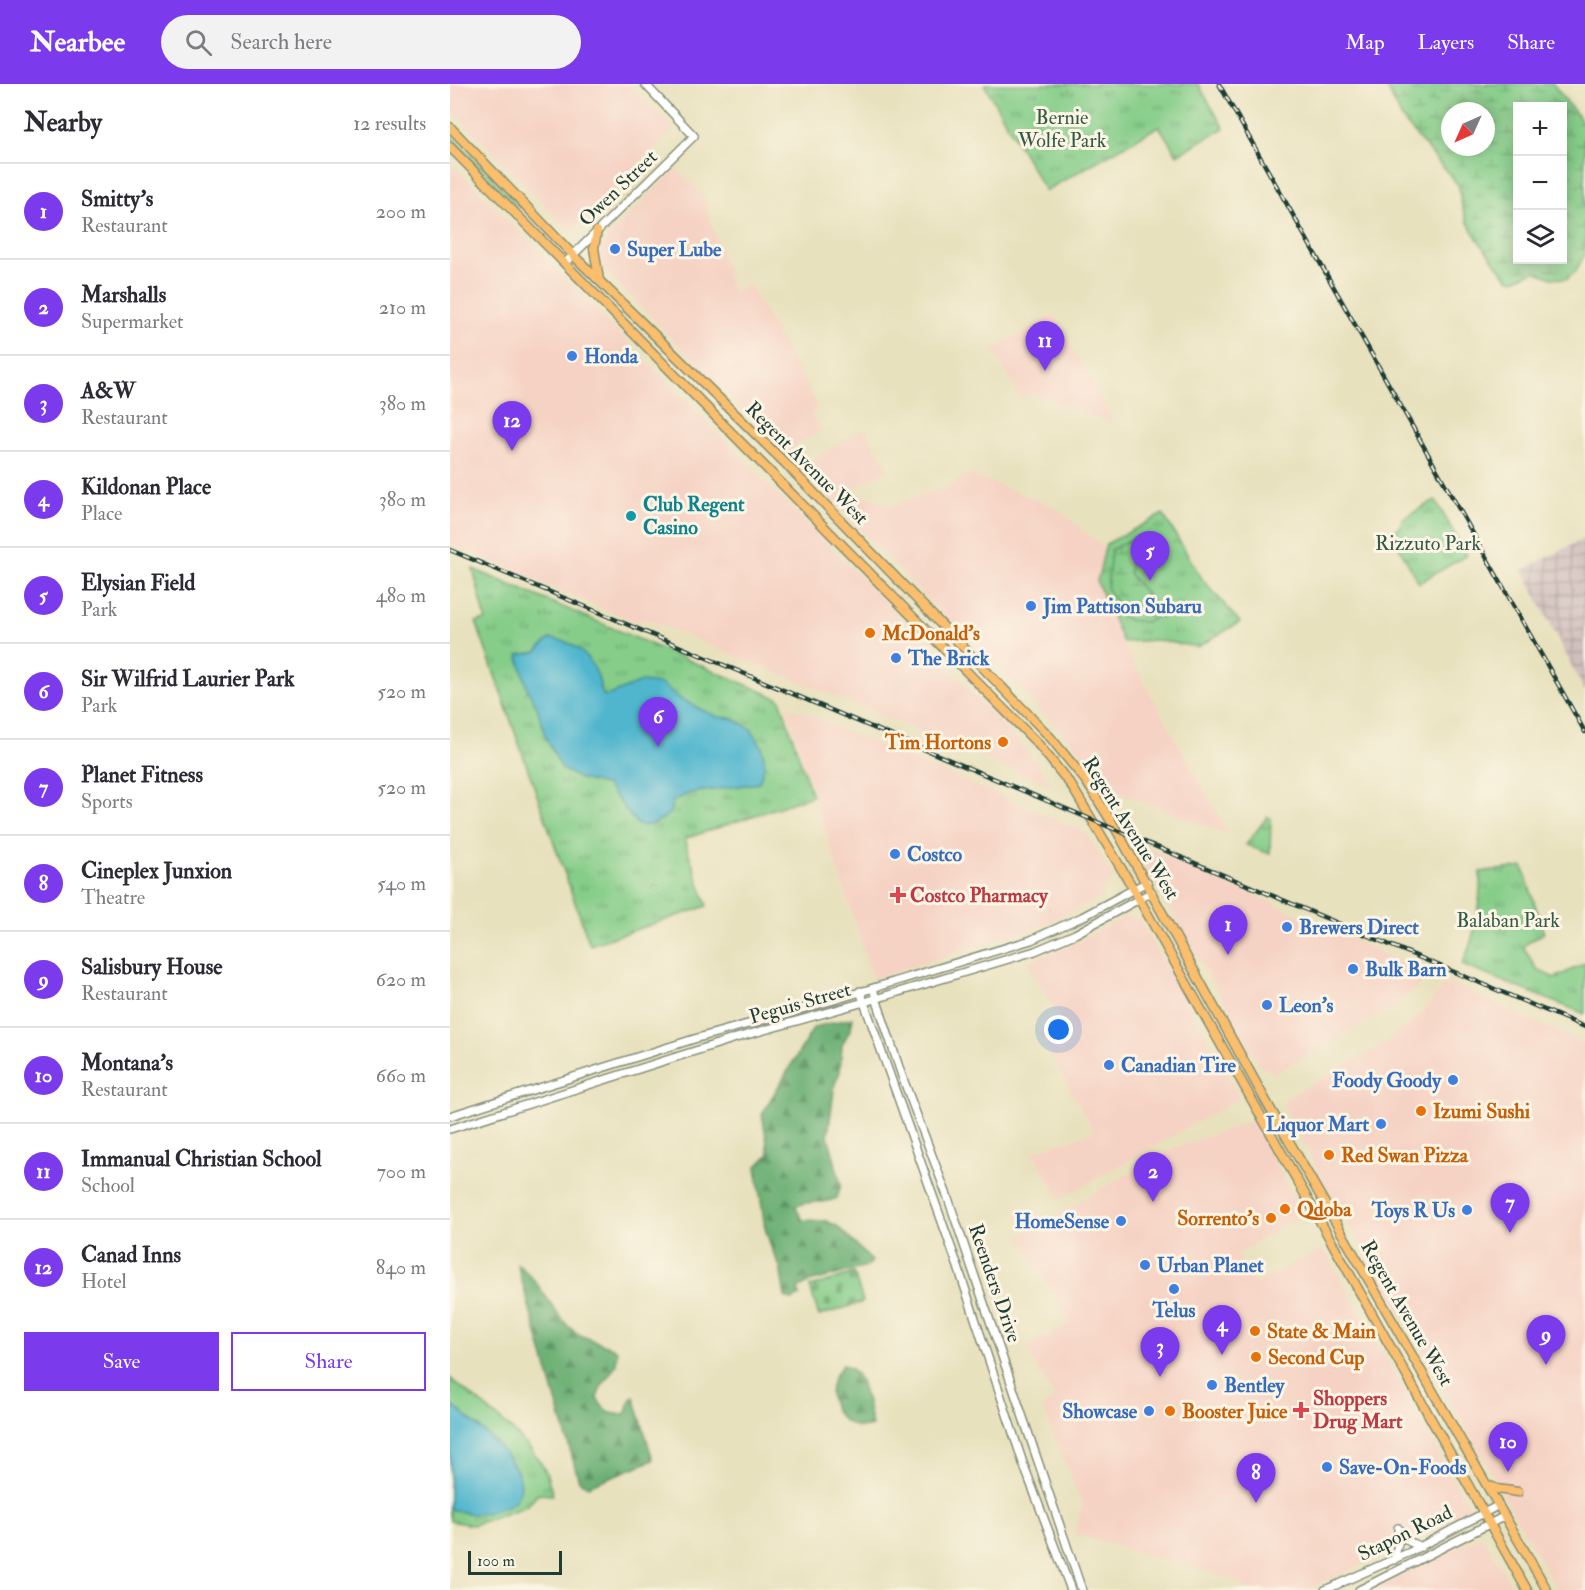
<!DOCTYPE html>
<meta charset="utf-8">
<style>
:root{--surface:#fff;--page:#f2f2f3;--text:#2b2b33;--muted:#7c7c81;--line:#e1e1e2;--accent:#7c3aed}
body{margin:0;font-family:"IM FELL Double Pica",serif;background:var(--page);color:var(--text)}
.controls{position:absolute;right:18px;top:18px;display:grid;overflow:hidden;border-radius:0px;box-shadow:0 3px 15px #0003}
.controls button{width:54px;height:54px;display:grid;place-items:center;padding:0;border:0;border-bottom:2px solid var(--line);background:var(--surface);color:var(--text);font:30px sans-serif}
.compass{position:absolute;left:991px;top:18px;width:54px;height:54px;border-radius:50%;background:var(--surface);box-shadow:0 3px 15px #0003;rotate:225deg}
.scale{position:absolute;left:18px;bottom:15px;width:94px;box-sizing:border-box;padding-left:6px;border:3px solid #1f3d34;border-top:0;font-size:16px;line-height:21px;white-space:nowrap;color:#1f3d34;-webkit-text-stroke:4px #fcf5e5;paint-order:stroke}
.you{position:absolute;left:609px;top:946px;width:21px;height:21px;margin:-15px;border:4px solid #fff;border-radius:50%;background:#1a73e8;box-shadow:0 0 0 9px #1a73e833}
.badge{display:grid;place-items:center;width:39px;height:39px;border-radius:50%;background:var(--accent);color:#fff;font-size:20px;font-weight:700}
.pin{position:absolute;translate:-50% -50px;filter:drop-shadow(0 2px 3px #0008)}
.pin::after{content:'';position:absolute;top:32px;width:21px;height:18px;background:inherit;clip-path:polygon(0 0,100% 0,50% 100%)}
.list{margin:0;padding:0;list-style:none}
h2{display:flex;justify-content:space-between;align-items:center;height:78px;margin:0;padding:0 24px;font-size:26px}
h2 small{font-size:20px;font-weight:400;color:var(--muted)}
.list li{display:grid;grid-template-columns:39px 1fr auto;gap:18px;align-items:center;box-sizing:border-box;height:96px;padding:0 24px;border-top:2px solid var(--line)}
.list b{display:block;font-size:22px;white-space:nowrap}
.list p{margin:0;font-size:20px;white-space:nowrap;color:var(--muted)}
.list em{font-size:20px;font-style:normal;color:var(--muted)}
.actions{display:flex;gap:12px;padding:18px 24px}
.actions a{flex:1;padding:14px 0;border:2px solid var(--accent);border-radius:0px;text-align:center;font-size:21px;color:var(--accent)}
.actions .main{background:var(--accent);color:#fff}
.icon{flex:none;width:33px;height:33px;fill:none;stroke:currentColor;stroke-width:2;stroke-linecap:round;stroke-linejoin:round}
.map{position:relative;flex:none;width:1135px;height:1506px;overflow:hidden}
header{display:flex;align-items:center;gap:36px;box-sizing:border-box;height:84px;padding:0 30px;background:var(--accent);color:#fff}
header strong{font-size:28px}
nav{display:flex;gap:33px;margin-inline-start:auto;font-size:21px}
.search{width:420px;height:54px;background:var(--page);display:flex;align-items:center;gap:15px;box-sizing:border-box;padding:0 21px;border-radius:33px;color:var(--muted);font-size:22px}
main{display:flex}
aside{flex:1;background:var(--surface)}
.map>svg:first-child{display:block}
.built{fill:#f5d2c3}
.industrial{fill:url(#industrial-grid)}
.grass{fill:url(#grass-tufts);stroke:#52855e;stroke-width:1.5}
.forest{fill:url(#forest-firs);stroke:#467654;stroke-width:1.5}
.wetland{fill:url(#wetland-marsh);stroke:#52855e;stroke-width:1.5;fill-rule:evenodd}
.cemetery{fill:url(#cemetery-stones);stroke:#52855e;stroke-width:1.5}
.water{fill:#50b6ce;stroke:#387a81;stroke-width:1.5}
.lines{fill:none;stroke-linecap:round;stroke-linejoin:round}
.minor-casing{stroke:#848f78;stroke-width:10}
.major-casing{stroke:#848f78;stroke-width:11}
.minor{stroke:#fff;stroke-width:7}
.major{stroke:#fabe6d;stroke-width:8}
.rail-casing{stroke:#1f3d34;stroke-width:4.5}
.rail{stroke:#fcf5e5;stroke-width:2;stroke-dasharray:7;stroke-linecap:butt}
.shop-dot{fill:#3f7fe0;stroke:#fcf5e5;stroke-width:2}
.culture-dot{fill:#0f9aa8;stroke:#fcf5e5;stroke-width:2}
.food-dot{fill:#e8710a;stroke:#fcf5e5;stroke-width:2}
.health-dot{fill:#e0444e;stroke:#fcf5e5;stroke-width:2}
.labels{text-anchor:middle;dominant-baseline:central;stroke-width:6;stroke-linejoin:round;paint-order:stroke}
.park-label{font-size:20px;fill:#345a45;stroke:#fcf5e5}
.street-label{font-size:20px;fill:#1f3d34;stroke:#fcf5e5}
.shop-label{font-size:20px;font-weight:bold;fill:#366cbe;stroke:#fcf5e5;text-anchor:start}
.culture-label{font-size:20px;font-weight:bold;fill:#0d838f;stroke:#fcf5e5;text-anchor:start}
.food-label{font-size:20px;font-weight:bold;fill:#c56008;stroke:#fcf5e5;text-anchor:start}
.health-label{font-size:20px;font-weight:bold;fill:#be3a42;stroke:#fcf5e5;text-anchor:start}
</style>
<header>
<strong>Nearbee</strong>
<div class="search"><svg class="icon" aria-label="search" viewBox="0 0 24 24"><circle cx="10" cy="10" r="6"/><path d="M15 15l6 6"/></svg>Search here</div>
<nav><a>Map</a><a>Layers</a><a>Share</a></nav>
</header>
<main>
<aside>
<h2>Nearby<small>12 results</small></h2>
<ul class="list">
<li><span class="badge">1</span><div><b>Smitty's</b><p>Restaurant</p></div><em>200 m</em></li>
<li><span class="badge">2</span><div><b>Marshalls</b><p>Supermarket</p></div><em>210 m</em></li>
<li><span class="badge">3</span><div><b>A&amp;W</b><p>Restaurant</p></div><em>380 m</em></li>
<li><span class="badge">4</span><div><b>Kildonan Place</b><p>Place</p></div><em>380 m</em></li>
<li><span class="badge">5</span><div><b>Elysian Field</b><p>Park</p></div><em>480 m</em></li>
<li><span class="badge">6</span><div><b>Sir Wilfrid Laurier Park</b><p>Park</p></div><em>520 m</em></li>
<li><span class="badge">7</span><div><b>Planet Fitness</b><p>Sports</p></div><em>520 m</em></li>
<li><span class="badge">8</span><div><b>Cineplex Junxion</b><p>Theatre</p></div><em>540 m</em></li>
<li><span class="badge">9</span><div><b>Salisbury House</b><p>Restaurant</p></div><em>620 m</em></li>
<li><span class="badge">10</span><div><b>Montana's</b><p>Restaurant</p></div><em>660 m</em></li>
<li><span class="badge">11</span><div><b>Immanual Christian School</b><p>School</p></div><em>700 m</em></li>
<li><span class="badge">12</span><div><b>Canad Inns</b><p>Hotel</p></div><em>840 m</em></li>
</ul>
<div class="actions"><a class="main">Save</a><a>Share</a></div>
</aside>
<div class="map">
<svg width="1135" height="1506" viewBox="0 0 1135 1506">
<defs>
<pattern id="industrial-grid" width="8" height="8" patternUnits="userSpaceOnUse" patternTransform="scale(1.5)"><rect width="8" height="8" fill="#d1bfbd"/><path d="M0 4h8M4 0v8" fill="none" stroke="#a99c9a"/></pattern>
<pattern id="grass-tufts" width="24" height="20" patternUnits="userSpaceOnUse" patternTransform="scale(1.5)"><rect width="24" height="20" fill="#86cd89"/><path d="M3 7l-1-3M5 7V3M7 7l1-3M15 17l-1-3M17 17v-4M19 17l1-3" fill="none" stroke="#6da871"/></pattern>
<pattern id="forest-firs" width="22" height="20" patternUnits="userSpaceOnUse" patternTransform="scale(1.5)"><rect width="22" height="20" fill="#6cb075"/><path d="M5 1l3.5 6h-7zM16 11l3.5 6h-7z" fill="#589061"/></pattern>
<pattern id="wetland-marsh" width="20" height="14" patternUnits="userSpaceOnUse" patternTransform="scale(1.5)"><rect width="20" height="14" fill="#86cd89"/><path d="M1 5h8M5 5V1M11 12h8M15 12V8" fill="none" stroke="#6da871"/></pattern>
<pattern id="cemetery-stones" width="16" height="16" patternUnits="userSpaceOnUse" patternTransform="scale(1.5)"><rect width="16" height="16" fill="#86cd89"/><path d="M2 7V4a2 2 0 0 1 4 0v3zM10 15v-3a2 2 0 0 1 4 0v3z" fill="#6da871"/></pattern>
</defs>
<rect width="100%" height="100%" fill="#fcf5e5"/>
<filter id="ink" filterUnits="userSpaceOnUse"><feTurbulence type="fractalNoise" baseFrequency=".0167" numOctaves="2"/><feDisplacementMap in="SourceGraphic" scale="12" xChannelSelector="R" yChannelSelector="G"/><feConvolveMatrix kernelMatrix="1 2 1 2 8 2 1 2 1" color-interpolation-filters="sRGB"/></filter>
<filter id="wash" filterUnits="userSpaceOnUse"><feTurbulence type="fractalNoise" baseFrequency=".008" numOctaves="4" result="noise"/><feDisplacementMap in="SourceGraphic" scale="24" xChannelSelector="R" yChannelSelector="G"/><feGaussianBlur stdDeviation="1.35" result="paint"/><feColorMatrix in="noise" values="0 0 0 0 0 0 0 0 0 0 0 0 0 0 0 0 0 1.4 0 .05"/><feComposite in="paint" operator="in"/></filter>
<g filter="url(#wash)">
<rect width="100%" height="100%" fill="#e8e1bd"/>
<path class="built" d="M0 0H178L224 45 126 143 118 145 0 24Z
M0 78 474 558 567 656 605 703 194 534 188 539 0 460Z
M226 85 253 112 283 208 299 200 369 324 361 329 371 347 334 368 153 184 149 171 157 153Z
M604 231 662 334 660 339 582 309 571 315 543 266Z
M415 345 438 385 401 406 444 423 459 415 490 407 520 390 605 423 652 462 674 562 779 751 651 701 631 669 577 612 498 536 349 383Z
M335 621 635 748 664 794 652 804 654 811 596 840 423 895Z
M697 764 802 810 979 890 966 905 943 923 823 990 820 986 811 983 688 767Z
M675 832 689 835 790 1014 610 1115 583 1068 644 1048 587 946 612 938 577 878 617 863Z
M997 898 1135 960V1506H1107L975 1271 877 1104 833 1020 837 1014 928 963 964 937Z
M802 1037 853 1130 787 1170 805 1200 874 1165 1020 1425 942 1468 855 1506H798L783 1495 624 1450 632 1421 592 1322 605 1315 576 1264 621 1238 569 1152 724 1064Z
M1032 1451 1064 1506H919L953 1490Z"/>
<path class="industrial" d="M1135 454V608L1073 486Z"/>
<path class="grass" d="M534 0H748L774 44 727 71 709 42 595 107Z
M0 50 71 122 69 124 53 110 0 57Z
M985 416 1017 471 969 499 941 449 950 443 952 435Z
M713 430 752 495 790 538 748 563 706 556 673 558 647 498 656 460Z
M23 485 330 615 362 712 234 755 257 822 140 861 26 538 36 536Z
M817 733 821 734 820 770 796 761Z
M1073 783 1094 849 1073 862 1087 886 1105 894 1135 879V930L1012 881C1026 851 1031 820 1030 788Z
M0 1294C29 1319 75 1351 94 1384 98 1392 100 1402 103 1411L87 1410 77 1422 23 1441 0 1437Z"/>
<path class="forest" d="M403 934 401 944 392 961 390 988 385 999 378 1051 391 1101 387 1114C374 1121 358 1115 345 1123L353 1136 376 1137 387 1142 422 1177 418 1182 359 1198 348 1205 350 1212 342 1216 335 1213 330 1183 321 1163 315 1144 306 1083 319 1070 312 1030 364 943Z
M67 1180C89 1196 99 1221 117 1241 129 1255 152 1257 167 1266L166 1281 151 1303 147 1314C155 1328 161 1332 177 1329L180 1316 184 1313 203 1376 138 1402 129 1397Z
M392 1281C415 1285 417 1324 422 1342 397 1350 374 1323 382 1298 384 1292 389 1286 392 1281Z"/>
<path class="wetland" d="M935 0H1103L1135 41V170L1125 188 1117 195 1102 194 1085 187 1064 196 1058 194C1035 166 1010 140 1009 102L953 36ZM1068 22H1112V176H1068ZM1000 27H1036V63H1000Z
M685 453 679 489 705 521V534L695 538 678 536 657 505 661 466Z"/>
<path class="cemetery" d="M404 1189 413 1218 369 1232 360 1203Z"/>
<path class="water" d="M99 555C121 554 139 571 147 590 150 598 150 605 154 613L191 598 211 600 231 615 254 627 268 633 282 634 301 645 312 663 315 680 309 699 240 709 223 717 220 729C209 738 201 743 188 741L156 701 130 695 112 685 96 654 87 623 78 607 68 571 86 568Z
M0 1320C19 1335 85 1384 68 1412 64 1418 61 1421 54 1423 29 1432 26 1432 0 1425Z"/>
</g>
<g filter="url(#ink)">
<g class="lines">
<defs>
<path id="minor" d="M115 179 244 52 195 0
M423 905 452 992 498 1114 632 1506
M410 907 506 1177 573 1379 621 1506
M0 1032 244 955 384 916 581 856 632 833 697 798
M0 1045 286 954 425 915 585 867 625 850 702 808
M948 1444 958 1457 971 1463
M944 1476 949 1456 948 1444
M875 1506 960 1468 1049 1421
M909 1506 1055 1432"/>
<path id="major" d="M0 43 123 171 335 379 600 653 636 697 666 745 817 1019 1097 1506
M0 63 588 660 621 701 683 804 1077 1506
M147 147 144 164 149 196
M1038 1401 1047 1405 1068 1408"/>
</defs>
<use href="#minor" class="minor-casing"/>
<use href="#major" class="major-casing"/>
<use href="#minor" class="minor"/>
<use href="#major" class="major"/>
<defs>
<path id="rail" d="M769 0 1135 648
M0 466 1135 943"/>
</defs>
<use href="#rail" class="rail-casing"/>
<use href="#rail" class="rail"/>
</g>
</g>
<g class="shop-dot">
<circle cx="165" cy="165" r="6"/>
<circle cx="122" cy="272" r="6"/>
<circle cx="581" cy="522" r="6"/>
<circle cx="446" cy="574" r="6"/>
<circle cx="445" cy="770" r="6"/>
<circle cx="837" cy="843" r="6"/>
<circle cx="903" cy="885" r="6"/>
<circle cx="817" cy="921" r="6"/>
<circle cx="659" cy="981" r="6"/>
<circle cx="1003" cy="996" r="6"/>
<circle cx="931" cy="1040" r="6"/>
<circle cx="1017" cy="1126" r="6"/>
<circle cx="671" cy="1137" r="6"/>
<circle cx="695" cy="1181" r="6"/>
<circle cx="724" cy="1205" r="6"/>
<circle cx="762" cy="1301" r="6"/>
<circle cx="699" cy="1327" r="6"/>
<circle cx="877" cy="1383" r="6"/>
</g>
<circle class="culture-dot" cx="181" cy="432" r="6"/>
<g class="food-dot">
<circle cx="420" cy="549" r="6"/>
<circle cx="553" cy="658" r="6"/>
<circle cx="971" cy="1027" r="6"/>
<circle cx="879" cy="1071" r="6"/>
<circle cx="835" cy="1125" r="6"/>
<circle cx="821" cy="1134" r="6"/>
<circle cx="805" cy="1247" r="6"/>
<circle cx="806" cy="1273" r="6"/>
<circle cx="720" cy="1327" r="6"/>
</g>
<g class="health-dot">
<path d="M445 802h6v6h6v6h-6v6h-6v-6h-6v-6h6z"/>
<path d="M848 1317h6v6h6v6h-6v6h-6v-6h-6v-6h6z"/>
</g>
<g class="labels">
<g class="park-label">
<text x="612" y="33">Bernie<tspan x="612" dy="23">Wolfe Park</tspan></text>
<text x="978" y="459">Rizzuto Park</text>
<text x="1058" y="836">Balaban Park</text>
</g>
<g class="street-label">
<text transform="translate(168 104) rotate(-44)">Owen Street</text>
<text transform="translate(357 379) rotate(45)">Regent Avenue West</text>
<text transform="translate(681 744) rotate(58)">Regent Avenue West</text>
<text transform="translate(350 919) rotate(-16)">Peguis Street</text>
<text transform="translate(545 1199) rotate(71)">Reenders Drive</text>
<text transform="translate(957 1229) rotate(60)">Regent Avenue West</text>
<text transform="translate(955 1449) rotate(-26)">Stapon Road</text>
</g>
<g class="shop-label">
<text x="177" y="165">Super Lube</text>
<text x="134" y="272">Honda</text>
<text x="593" y="522">Jim Pattison Subaru</text>
<text x="458" y="574">The Brick</text>
<text x="457" y="770">Costco</text>
<text x="849" y="843">Brewers Direct</text>
<text x="915" y="885">Bulk Barn</text>
<text x="829" y="921">Leon's</text>
<text x="671" y="981">Canadian Tire</text>
<text x="991" y="996" text-anchor="end">Foody Goody</text>
<text x="919" y="1040" text-anchor="end">Liquor Mart</text>
<text x="1005" y="1126" text-anchor="end">Toys R Us</text>
<text x="659" y="1137" text-anchor="end">HomeSense</text>
<text x="707" y="1181">Urban Planet</text>
<text x="724" y="1226" text-anchor="middle">Telus</text>
<text x="774" y="1301">Bentley</text>
<text x="687" y="1327" text-anchor="end">Showcase</text>
<text x="889" y="1383">Save-On-Foods</text>
</g>
<g class="culture-label">
<text x="193" y="420">Club Regent<tspan x="193" dy="23">Casino</tspan></text>
</g>
<g class="food-label">
<text x="432" y="549">McDonald's</text>
<text x="541" y="658" text-anchor="end">Tim Hortons</text>
<text x="983" y="1027">Izumi Sushi</text>
<text x="891" y="1071">Red Swan Pizza</text>
<text x="847" y="1125">Qdoba</text>
<text x="809" y="1134" text-anchor="end">Sorrento's</text>
<text x="817" y="1247">State &amp; Main</text>
<text x="818" y="1273">Second Cup</text>
<text x="732" y="1327">Booster Juice</text>
</g>
<g class="health-label">
<text x="460" y="811">Costco Pharmacy</text>
<text x="863" y="1314">Shoppers<tspan x="863" dy="23">Drug Mart</tspan></text>
</g>
</g>
</svg>
<div class="controls">
<button>+</button>
<button>−</button>
<button><svg class="icon" aria-label="layers" viewBox="0 0 24 24"><path d="M12 4l9 5-9 5-9-5zM3 14l9 5 9-5"/></svg></button>
</div>
<svg class="compass" viewBox="-18 -18 36 36"><path d="M0-13l5 13h-10z" fill="#e53935"/><path d="M0 13l5-13h-10z" fill="#7c7c81"/></svg>
<div class="scale">100 m</div>
<div class="you"></div>
<div class="pin badge" style="left:778px;top:871px">1</div>
<div class="pin badge" style="left:703px;top:1118px">2</div>
<div class="pin badge" style="left:710px;top:1293px">3</div>
<div class="pin badge" style="left:772px;top:1271px">4</div>
<div class="pin badge" style="left:700px;top:497px">5</div>
<div class="pin badge" style="left:208px;top:663px">6</div>
<div class="pin badge" style="left:1060px;top:1149px">7</div>
<div class="pin badge" style="left:806px;top:1419px">8</div>
<div class="pin badge" style="left:1096px;top:1281px">9</div>
<div class="pin badge" style="left:1058px;top:1388px">10</div>
<div class="pin badge" style="left:595px;top:287px">11</div>
<div class="pin badge" style="left:62px;top:367px">12</div>
</div>
</main>
